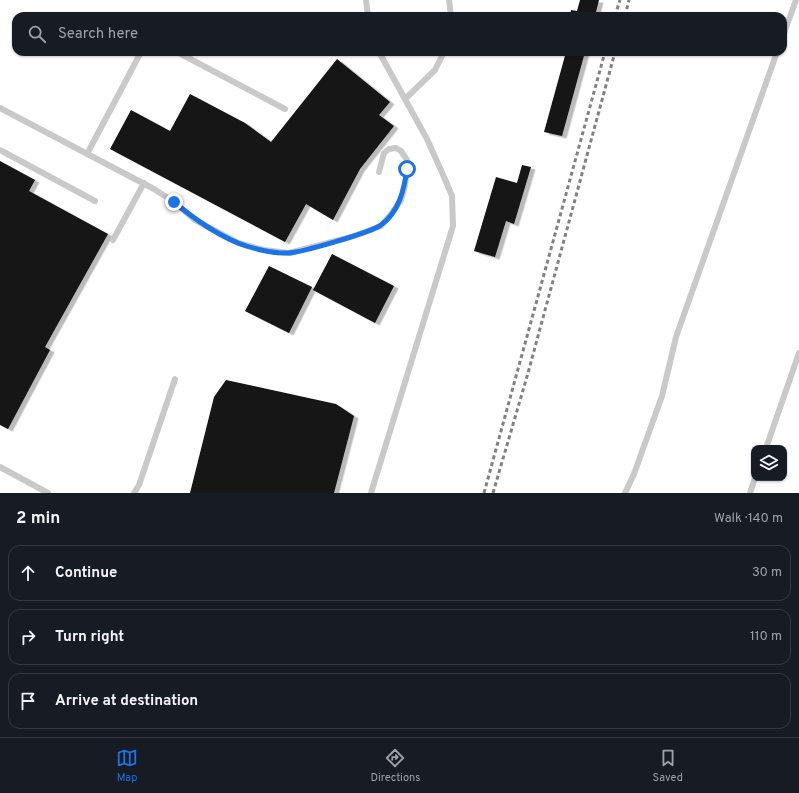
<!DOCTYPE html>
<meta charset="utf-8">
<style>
:root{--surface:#171b24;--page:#242831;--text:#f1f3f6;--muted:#9ea1a6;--line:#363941;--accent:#1a73e8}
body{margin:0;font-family:Overpass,sans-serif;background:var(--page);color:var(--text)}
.controls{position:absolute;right:12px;bottom:12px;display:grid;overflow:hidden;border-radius:8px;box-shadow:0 1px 3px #0004}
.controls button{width:36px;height:36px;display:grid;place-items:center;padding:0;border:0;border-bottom:1px solid var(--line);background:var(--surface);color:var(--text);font:20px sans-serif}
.stop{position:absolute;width:12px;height:12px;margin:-9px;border:3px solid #1a73e8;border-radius:50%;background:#fff}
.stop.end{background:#1a73e8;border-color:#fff;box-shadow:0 1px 4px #0008}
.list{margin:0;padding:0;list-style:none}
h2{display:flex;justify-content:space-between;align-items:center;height:52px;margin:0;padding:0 16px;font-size:17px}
h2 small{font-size:13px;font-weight:400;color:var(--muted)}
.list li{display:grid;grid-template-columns:26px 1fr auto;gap:12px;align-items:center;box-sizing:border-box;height:56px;margin:0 8px 8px;padding:0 8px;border:1px solid var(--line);border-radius:12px}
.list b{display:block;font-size:15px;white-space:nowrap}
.list em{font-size:13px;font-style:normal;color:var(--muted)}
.icon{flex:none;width:22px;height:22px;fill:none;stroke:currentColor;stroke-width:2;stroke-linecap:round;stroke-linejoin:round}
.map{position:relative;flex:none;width:799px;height:493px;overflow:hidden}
.search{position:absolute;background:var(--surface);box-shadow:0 1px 3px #0004;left:12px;right:12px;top:12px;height:44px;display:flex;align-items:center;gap:10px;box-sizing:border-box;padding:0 14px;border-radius:12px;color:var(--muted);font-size:15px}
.sheet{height:244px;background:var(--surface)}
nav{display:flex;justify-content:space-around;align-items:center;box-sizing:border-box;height:56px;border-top:1px solid var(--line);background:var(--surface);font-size:11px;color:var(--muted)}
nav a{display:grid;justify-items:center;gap:2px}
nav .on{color:var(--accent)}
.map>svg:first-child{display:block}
.building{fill:#131313;filter:url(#shadow)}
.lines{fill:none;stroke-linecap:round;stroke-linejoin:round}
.service{stroke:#c9c9c9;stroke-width:6}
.rail{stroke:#818181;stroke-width:3;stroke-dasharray:4 3;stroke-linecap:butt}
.route{stroke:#1a73e8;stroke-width:5}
</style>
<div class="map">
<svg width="799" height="493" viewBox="0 0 799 493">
<defs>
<filter id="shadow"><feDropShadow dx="4.5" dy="2.5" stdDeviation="0" flood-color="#0004"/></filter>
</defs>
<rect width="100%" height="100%" fill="#fff"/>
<path class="building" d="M580 0H599L595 16H570L571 10 577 11Z
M566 52H585L562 136 544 132Z
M337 59 390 102 379 115 394 126 360 169 333 220 306 204 285 242 110 149 131 110 170 131 190 94 245 123 271 142Z
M0 161 35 180 29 191 108 234 45 347 50 350 8 429 0 425Z
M522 165 531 167 514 224 506 221 495 257 474 251 496 177 517 183Z
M332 254 394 286 375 323 313 290Z
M269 266 312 287 289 333 245 311Z
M226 380 336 404 354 416 334 493H190L214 397Z"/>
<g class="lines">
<path class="service" d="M366 0 368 16
M449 0 451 16
M160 16V15
M783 36 796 0
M177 52 285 109
M405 99 435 70 444 52
M0 108 154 189 174 202 195 220 238 243 264 250 289 253 351 237 381 226 392 213 401 200 405 186 407 169V160L401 151 396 148 389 149 384 153 379 172
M0 150 95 201
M87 154 141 52
M113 240 144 183
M766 448 799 353
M0 467 48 493
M134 493 139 485 175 379
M371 493 453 226 452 196 444 177 427 139 379 52
M625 493 634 474 662 396 676 337 777 52
M750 493 755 478"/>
<path class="rail" d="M615 16 620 0
M625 16 629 0
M484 493 605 52
M493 493 528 373 615 52"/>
</g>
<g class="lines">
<path class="route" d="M174 202C193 218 214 233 238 243 250 248 274 254 288 253 300 253 372 232 381 225 399 212 404 190 407 169"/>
</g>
</svg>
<div class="controls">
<button><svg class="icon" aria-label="layers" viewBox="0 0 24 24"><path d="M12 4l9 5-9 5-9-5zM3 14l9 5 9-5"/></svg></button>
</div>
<div class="stop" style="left:407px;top:169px"></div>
<div class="stop end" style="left:174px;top:202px"></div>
<div class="search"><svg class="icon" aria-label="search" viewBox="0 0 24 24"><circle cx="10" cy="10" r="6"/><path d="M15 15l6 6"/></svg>Search here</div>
</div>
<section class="sheet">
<h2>2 min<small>Walk · 140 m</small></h2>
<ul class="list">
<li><svg class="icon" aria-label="ahead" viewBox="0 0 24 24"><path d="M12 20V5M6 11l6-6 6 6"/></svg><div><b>Continue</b></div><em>30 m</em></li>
<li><svg class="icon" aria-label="right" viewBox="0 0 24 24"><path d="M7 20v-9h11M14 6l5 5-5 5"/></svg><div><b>Turn right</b></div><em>110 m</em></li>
<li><svg class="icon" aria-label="arrive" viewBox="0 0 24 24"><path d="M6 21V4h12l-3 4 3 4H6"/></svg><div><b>Arrive at destination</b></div></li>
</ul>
</section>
<nav>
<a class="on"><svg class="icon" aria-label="map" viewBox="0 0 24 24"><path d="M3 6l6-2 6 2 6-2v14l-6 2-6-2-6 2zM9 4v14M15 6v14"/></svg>Map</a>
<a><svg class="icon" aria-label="directions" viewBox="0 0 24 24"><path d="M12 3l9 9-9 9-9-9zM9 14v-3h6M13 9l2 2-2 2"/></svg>Directions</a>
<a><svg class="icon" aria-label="saved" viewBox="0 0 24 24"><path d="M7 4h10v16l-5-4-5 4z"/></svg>Saved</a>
</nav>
